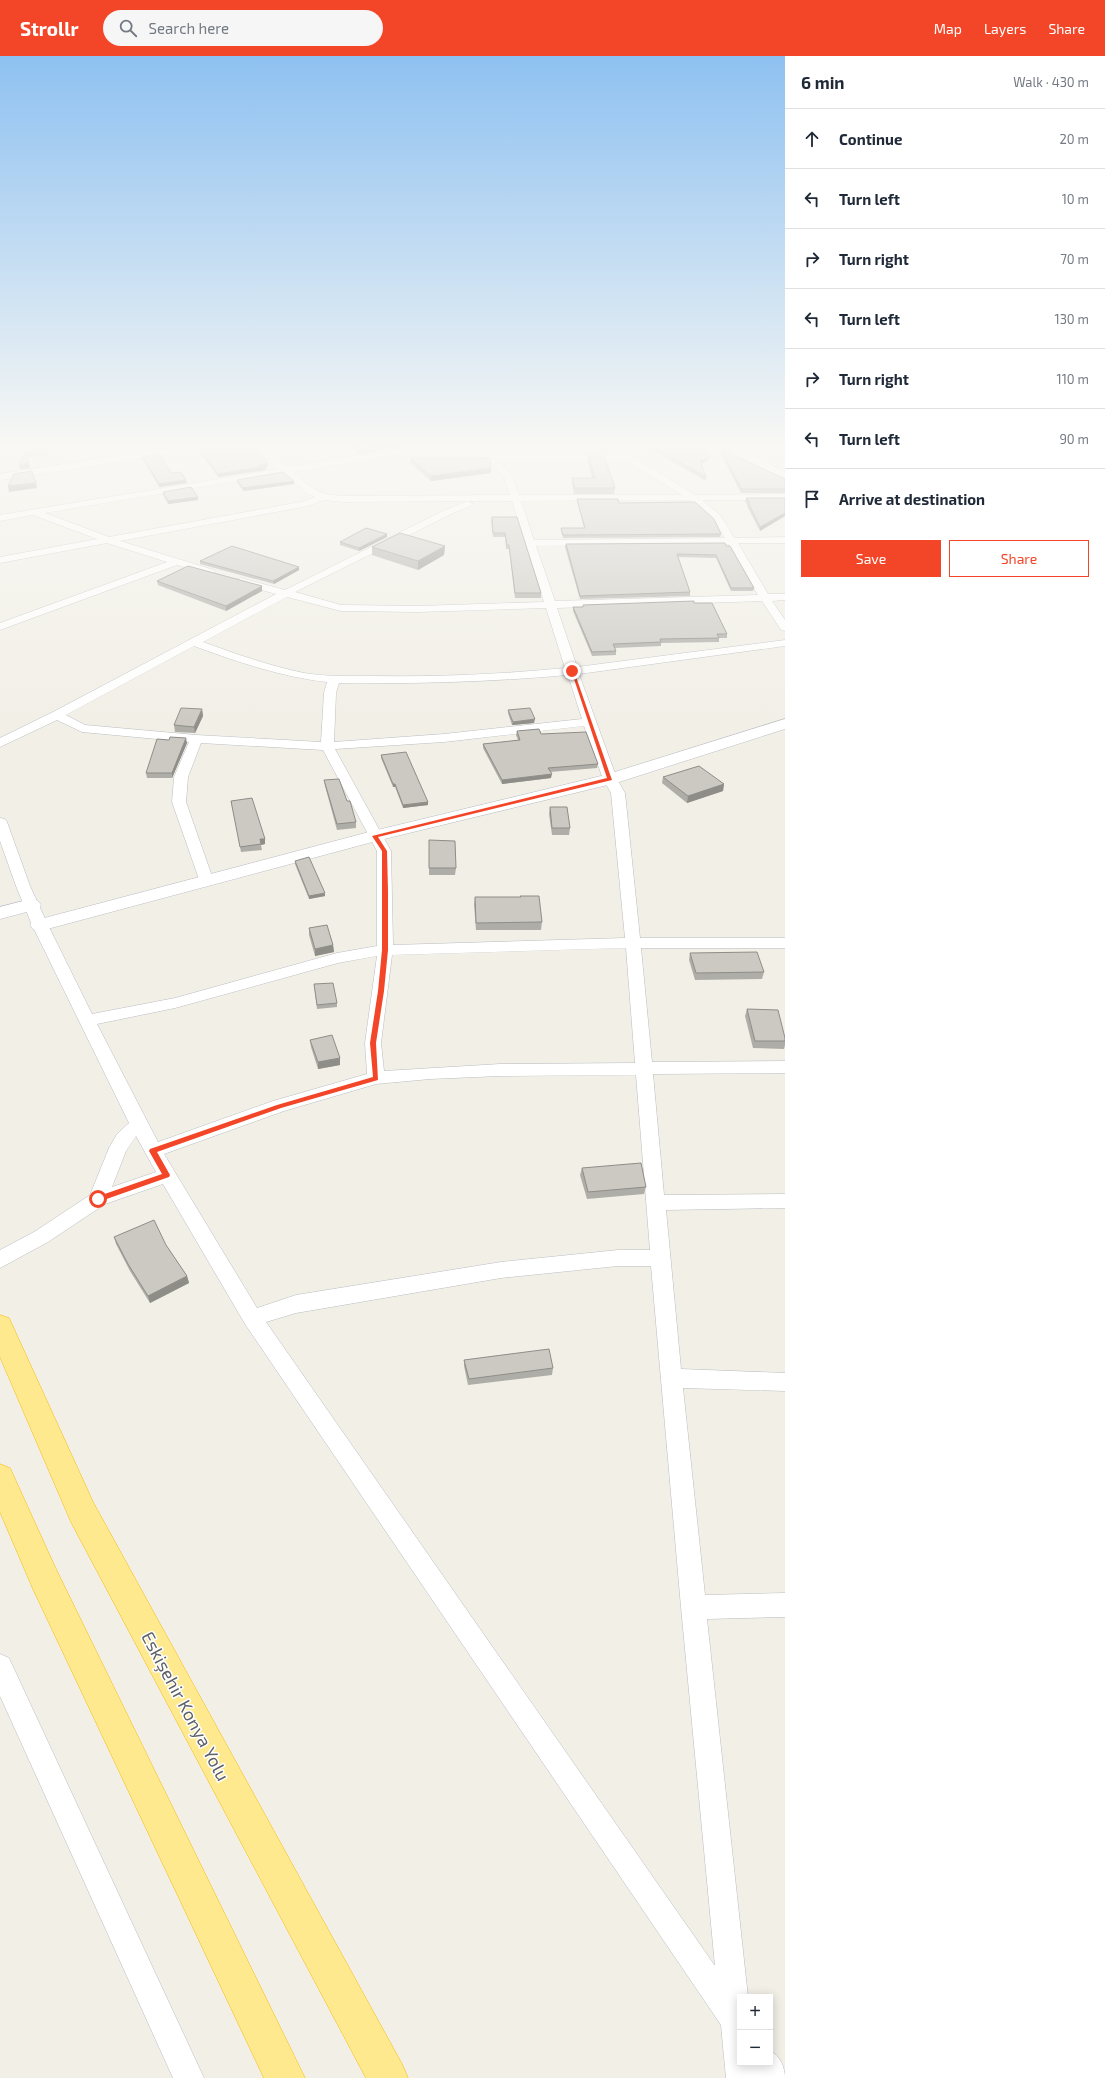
<!DOCTYPE html>
<meta charset="utf-8">
<style>
:root{--surface:#fff;--page:#f6f6f7;--text:#1f2937;--muted:#747a83;--line:#e0e1e3;--accent:#f34629}
body{margin:0;font-family:"Exo 2",sans-serif;background:var(--page);color:var(--text)}
.controls{position:absolute;right:12px;bottom:12px;display:grid;overflow:hidden;border-radius:0px;box-shadow:0 2px 10px #0003}
.controls button{width:36px;height:36px;display:grid;place-items:center;padding:0;border:0;border-bottom:1px solid var(--line);background:var(--surface);color:var(--text);font:20px sans-serif}
.stop{position:absolute;width:12px;height:12px;margin:-9px;border:3px solid #f34629;border-radius:50%;background:#fff}
.stop.end{background:#f34629;border-color:#fff;box-shadow:0 1px 4px #0008}
.list{margin:0;padding:0;list-style:none}
h2{display:flex;justify-content:space-between;align-items:center;height:52px;margin:0;padding:0 16px;font-size:17px}
h2 small{font-size:13px;font-weight:400;color:var(--muted)}
.list li{display:grid;grid-template-columns:26px 1fr auto;gap:12px;align-items:center;box-sizing:border-box;height:60px;padding:0 16px;border-top:1px solid var(--line)}
.list b{display:block;font-size:15px;white-space:nowrap}
.list em{font-size:13px;font-style:normal;color:var(--muted)}
.actions{display:flex;gap:8px;padding:12px 16px}
.actions a{flex:1;padding:9px 0;border:1px solid var(--accent);border-radius:0px;text-align:center;font-size:14px;color:var(--accent)}
.actions .main{background:var(--accent);color:#fff}
.icon{flex:none;width:22px;height:22px;fill:none;stroke:currentColor;stroke-width:2;stroke-linecap:round;stroke-linejoin:round}
.map{position:relative;flex:none;width:785px;height:2022px;overflow:hidden}
header{display:flex;align-items:center;gap:24px;box-sizing:border-box;height:56px;padding:0 20px;background:var(--accent);color:#fff}
header strong{font-size:19px}
nav{display:flex;gap:22px;margin-inline-start:auto;font-size:14px}
.search{width:280px;height:36px;background:var(--page);display:flex;align-items:center;gap:10px;box-sizing:border-box;padding:0 14px;border-radius:22px;color:var(--muted);font-size:15px}
main{display:flex}
aside{flex:1;background:var(--surface)}
.map>svg:first-child{display:block}
.lines{fill:none;stroke-linecap:round;stroke-linejoin:round}
.street-casing{stroke:#babdc2;stroke-width:1}
.secondary-casing{stroke:#bbbec4;stroke-width:1}
.highway-casing{stroke:#f7b900;stroke-width:1}
.street{fill:#fff;fill-rule:evenodd}
.secondary{fill:#fff;fill-rule:evenodd}
.highway{fill:#ffe98f;fill-rule:evenodd}
.wall{fill:#afada8}
.shaded-wall{fill:#8f8d88}
.building{fill:#ccc9c3;stroke:#8f8d88}
.route{fill:#f34629}
.labels{text-anchor:middle;dominant-baseline:central;stroke-width:3;stroke-linejoin:round;paint-order:stroke}
.near-street-label{font-size:18px;fill:#5d6167;stroke:#fff}
</style>
<header>
<strong>Strollr</strong>
<div class="search"><svg class="icon" aria-label="search" viewBox="0 0 24 24"><circle cx="10" cy="10" r="6"/><path d="M15 15l6 6"/></svg>Search here</div>
<nav><a>Map</a><a>Layers</a><a>Share</a></nav>
</header>
<main>
<div class="map">
<svg width="785" height="2022" viewBox="0 0 785 2022">
<rect width="100%" height="100%" fill="#f1efe6"/>
<g class="lines">
<defs>
<path id="street" d="M0 390H4V391L0 394Z
M126 390H134L130 397 127 398 123 395Z
M254 390H263L288 411 415 390H436L432 393 293 416C313 433 316 438 343 440L510 439 504 421 489 404 471 390H481L494 399 620 398 613 390H622L630 399 695 439 785 438V444H702L721 460 734 482 785 481V487H738L768 538H785V544L772 545 785 564V575L781 574 762 545 557 552 577 611 785 584V590L579 618 617 723 625 737 640 882H785V892H641L652 1006 785 1005V1017L653 1018 664 1139 785 1138V1152L666 1154 681 1313 785 1317V1335L683 1332 705 1539 785 1537V1561L707 1563 748 1941H740V2007H770V1995C780 1999 785 2012 785 2022H726L721 1969 245 1268 163 1128 105 1148 48 1186 0 1212V1194L34 1176 90 1139 109 1092 117 1078 129 1067 32 869 16 830 0 785V762L5 763 7 766 30 830 48 869 92 958 175 942 337 897 377 890V795L323 694 201 687 188 721 186 746 214 826 212 829H202L200 826 172 746 174 721 189 686 82 676 57 664 0 691V682L53 656 276 538 237 527 236 525 237 523 241 522 285 534 445 454 468 445 343 446 324 444 308 450 120 485 214 514 215 516 210 519 177 509 0 574V567L167 506 107 487 0 507V501L97 483 33 459 0 465V459L279 413ZM625 404 682 439H519L512 420 499 405ZM284 417 308 438 315 441 306 445 109 481 45 457ZM691 444 714 464 725 482 534 484 521 445ZM468 445H512L544 546 418 550 341 549 295 536 451 458 471 450 473 448ZM728 488 758 539 555 545 536 490ZM287 541 341 555 418 556 546 552 565 612C503 618 440 621 377 620 353 620 328 621 304 617 270 610 236 598 203 586ZM194 590C237 606 282 621 327 626L324 637 321 686 196 679 85 669 66 659ZM568 619 582 663 444 678 334 686 336 637 339 627C415 628 491 626 568 619ZM584 670 603 723 611 737 625 882 393 889 391 795 335 693 444 686ZM626 892 635 1007 500 1008 384 1015 381 987 392 899ZM377 900 365 987 367 1018 273 1045 158 1086 97 968 175 952 338 907ZM636 1019 650 1194H618L501 1206 296 1239 257 1252 164 1098 284 1055 376 1028 430 1023 500 1020ZM136 1080 156 1116 112 1131 126 1095ZM618 1210H651L681 1551 715 1910 266 1266 296 1257 501 1222Z
M723 390H785V395L727 394Z
M0 1598 9 1602 204 2022H173L0 1640Z"/>
<path id="secondary" d="M180 390H209L204 393 0 424V418Z
M721 390H735L785 416V424Z
M785 663V673L616 727 380 784 40 875 33 873 30 869 33 865 369 776 605 719Z
M31 843 38 845 41 849 38 853 0 863V851Z"/>
<path id="highway" d="M0 1259 9 1262 93 1446 402 2008 408 2022H366L71 1466 0 1301Z
M0 1408 10 1412 55 1511 305 2022H264L33 1533 0 1456Z"/>
</defs>
<use href="#street" class="street-casing"/>
<use href="#secondary" class="secondary-casing"/>
<use href="#highway" class="highway-casing"/>
<use href="#street" class="street"/>
<use href="#secondary" class="secondary"/>
<use href="#highway" class="highway"/>
</g>
<path class="wall" d="M5 390H52L46 400 27 401 30 412 20 413 19 409 28 390Z
M351 390H399V391L358 398Z
M204 391 268 407V411H266V414L218 421 199 395 198 392Z
M653 391 708 404 701 408 706 421V425L652 394Z
M722 394 785 423V437H741L721 398Z
M588 400 615 432 614 438H574L572 427V422H592L588 406Z
M143 401 171 417 187 427 159 431 143 404Z
M410 402 491 412V417L431 425 410 407Z
M237 424 294 428 243 435 237 426Z
M163 436 198 444 168 448 163 439Z
M746 442H785V460L760 475 747 450V448L745 446Z
M577 443 619 447 721 478 720 481 563 482 561 475V472H584L577 446Z
M492 461H517L541 537V542H515L509 493H506L505 481H493L491 465Z
M387 481 359 495 340 489V486Z
M566 488 726 490 754 532 753 535H731L716 502 678 501 690 536V540L580 543 565 491Z
M445 490 444 499 418 514 372 499V491Z
M200 505 299 511V514L274 528 200 508Z
M157 525 262 530V535L226 555 158 529Z
M694 547 727 578V582H719V586L661 587V590L615 592 616 595V599L592 600 573 555V551H583V549Z
M202 653 203 660 195 677 175 676 174 669Z
M508 654 534 667 512 669 508 657Z
M517 675 541 678 598 708 597 712 550 716 551 722 502 728 483 692V688L518 684 516 679Z
M187 687 172 722H147L146 717Z
M381 699 428 746V749L403 752 395 731H393L381 702Z
M663 721 724 728 723 735 687 747 662 727Z
M324 724 347 745 356 766V772L337 774 325 730Z
M231 745 265 788 261 789 262 794 241 796Z
M550 751 570 772 569 779H552L549 758Z
M429 784 456 812 455 819H429Z
M295 805 325 840 309 843 295 808Z
M475 841H520L542 866 541 874H476L474 848Z
M309 872 333 889 334 896 315 900 309 879Z
M690 897 764 916 762 923 695 924 689 904Z
M314 928 337 947V951L317 953Z
M747 953 785 982V989L784 993 753 992 745 960Z
M310 984 340 1002V1009L318 1013 311 991Z
M582 1112 646 1131 644 1138 587 1143 580 1119Z
M114 1181 166 1189 187 1220 189 1227 150 1247 130 1215 116 1188Z
M464 1304 553 1312 552 1319 468 1329 464 1310Z"/>
<path class="shaded-wall" d="M49 390H52L46 400V396Z
M384 390H399V391L358 398V394Z
M709 401 708 404 699 409 700 405Z
M29 407 30 412 20 413 19 409Z
M268 407V411H266V414L218 421V418Z
M491 412V417L431 425V420Z
M186 424 187 427 159 431V428Z
M294 425V428L243 435V432Z
M36 427 37 432 9 436 8 430Z
M198 441V444L168 448V445Z
M785 457V460L760 475V471Z
M387 478V481L359 495V492Z
M445 490 444 499 418 514V505Z
M299 511V514L274 528 273 525Z
M262 530V535L226 555V550Z
M202 653 203 660 195 677 194 671Z
M535 663 534 667 512 669 513 666Z
M186 682 187 687 172 722V717Z
M552 718 551 722 502 728V724Z
M393 728H395V731H393Z
M724 728 723 735 687 747 688 740Z
M428 746V749L403 752V749Z
M260 783H265V788L261 789Z
M325 837V840L309 843V840Z
M333 889 334 896 315 900V893Z
M340 1002V1009L318 1013V1006Z
M187 1220 189 1227 150 1247 148 1240Z"/>
<path class="building" d="M28 390H49L46 396H25L29 407 19 409Z
M205 390H254L268 407 258 409 266 410 218 418 198 392 204 391Z
M354 390H384L358 394Z
M655 390H702L709 401 700 405 706 421 653 391Z
M722 394 785 423V433H741Z
M159 398 171 417 181 416 186 424 159 428 143 401Z
M588 400H604L615 432H575L572 422H595Z
M410 402H490L491 412 431 420Z
M32 415 36 427 8 430 14 418Z
M283 416 294 425 243 432 237 424Z
M191 431 198 441 168 445 163 436Z
M746 442H785V457L760 471 748 446H750Z
M577 443H618L619 447 695 446 714 463 721 478 563 479 561 472H585Z
M492 461H517L541 537H515L509 489H507L505 477H493Z
M366 472 387 478 359 492 340 486Z
M400 477 445 490 418 505 372 491Z
M725 487 726 490H730L754 532H731L716 499 677 498 690 536 580 540 566 488Z
M232 490 299 511 273 525 200 505Z
M188 510 262 530 226 550 157 525Z
M694 545V547H712L727 578H717L719 582 660 583 661 586 613 588 616 595 592 596 573 551H583V549Z
M181 652 202 653 194 671 174 669Z
M530 652 535 663 513 666 508 654Z
M539 673 541 678 586 676 598 708 548 712 552 718 502 724 483 688 520 684 517 675Z
M170 681 186 682 172 717H146L157 683 169 684Z
M406 696 428 746 403 749 395 728H393L381 699Z
M699 710 724 728 688 740 663 721Z
M339 723 347 745H350L356 766 337 768 324 724Z
M252 742 265 783H260L261 788 240 791 231 745Z
M550 751H567L570 772H552Z
M429 784 455 785 456 812H429Z
M309 801 325 837 309 840 295 805Z
M520 840H539L542 866 476 867 475 841H521Z
M327 869 333 889 315 893 309 872Z
M757 896 764 916 696 917 690 897Z
M333 927 337 947 317 949 314 928Z
M747 953 778 954 785 982V985H755Z
M332 979 340 1002 318 1006 310 984Z
M641 1107 646 1131 588 1136 582 1112Z
M154 1164 166 1189 187 1220 148 1240 128 1208 114 1181Z
M549 1293 553 1312 469 1323 464 1304Z"/>
<linearGradient id="sky" x2="0" y2="1"><stop stop-color="#8ec1f1"/><stop offset="0.58" stop-color="#f9f8f4"/><stop offset="1" stop-color="#f9f8f4" stop-opacity="0"/></linearGradient>
<rect width="785" height="673" fill="url(#sky)"/>
<path class="route" d="M571 614 574 615 612 724 378 781 387 795 388 835V894L384 935 376 987 378 1024 281 1052 157 1096 170 1119 169 1121 98 1146 96 1145V1141L162 1118 149 1095 150 1093 277 1049 373 1021 370 987 378 935 382 894V795L372 780 607 722Z"/>
<g class="labels">
<g class="near-street-label">
<text transform="translate(186 1650) rotate(62)">Eskişehir Konya Yolu</text>
</g>
</g>
</svg>
<div class="controls">
<button>+</button>
<button>−</button>
</div>
<div class="stop" style="left:98px;top:1143px"></div>
<div class="stop end" style="left:572px;top:615px"></div>
</div>
<aside>
<h2>6 min<small>Walk · 430 m</small></h2>
<ul class="list">
<li><svg class="icon" aria-label="ahead" viewBox="0 0 24 24"><path d="M12 20V5M6 11l6-6 6 6"/></svg><div><b>Continue</b></div><em>20 m</em></li>
<li><svg class="icon" aria-label="left" viewBox="0 0 24 24"><path d="M17 20v-9H6M10 6l-5 5 5 5"/></svg><div><b>Turn left</b></div><em>10 m</em></li>
<li><svg class="icon" aria-label="right" viewBox="0 0 24 24"><path d="M7 20v-9h11M14 6l5 5-5 5"/></svg><div><b>Turn right</b></div><em>70 m</em></li>
<li><svg class="icon" aria-label="left" viewBox="0 0 24 24"><path d="M17 20v-9H6M10 6l-5 5 5 5"/></svg><div><b>Turn left</b></div><em>130 m</em></li>
<li><svg class="icon" aria-label="right" viewBox="0 0 24 24"><path d="M7 20v-9h11M14 6l5 5-5 5"/></svg><div><b>Turn right</b></div><em>110 m</em></li>
<li><svg class="icon" aria-label="left" viewBox="0 0 24 24"><path d="M17 20v-9H6M10 6l-5 5 5 5"/></svg><div><b>Turn left</b></div><em>90 m</em></li>
<li><svg class="icon" aria-label="arrive" viewBox="0 0 24 24"><path d="M6 21V4h12l-3 4 3 4H6"/></svg><div><b>Arrive at destination</b></div></li>
</ul>
<div class="actions"><a class="main">Save</a><a>Share</a></div>
</aside>
</main>
